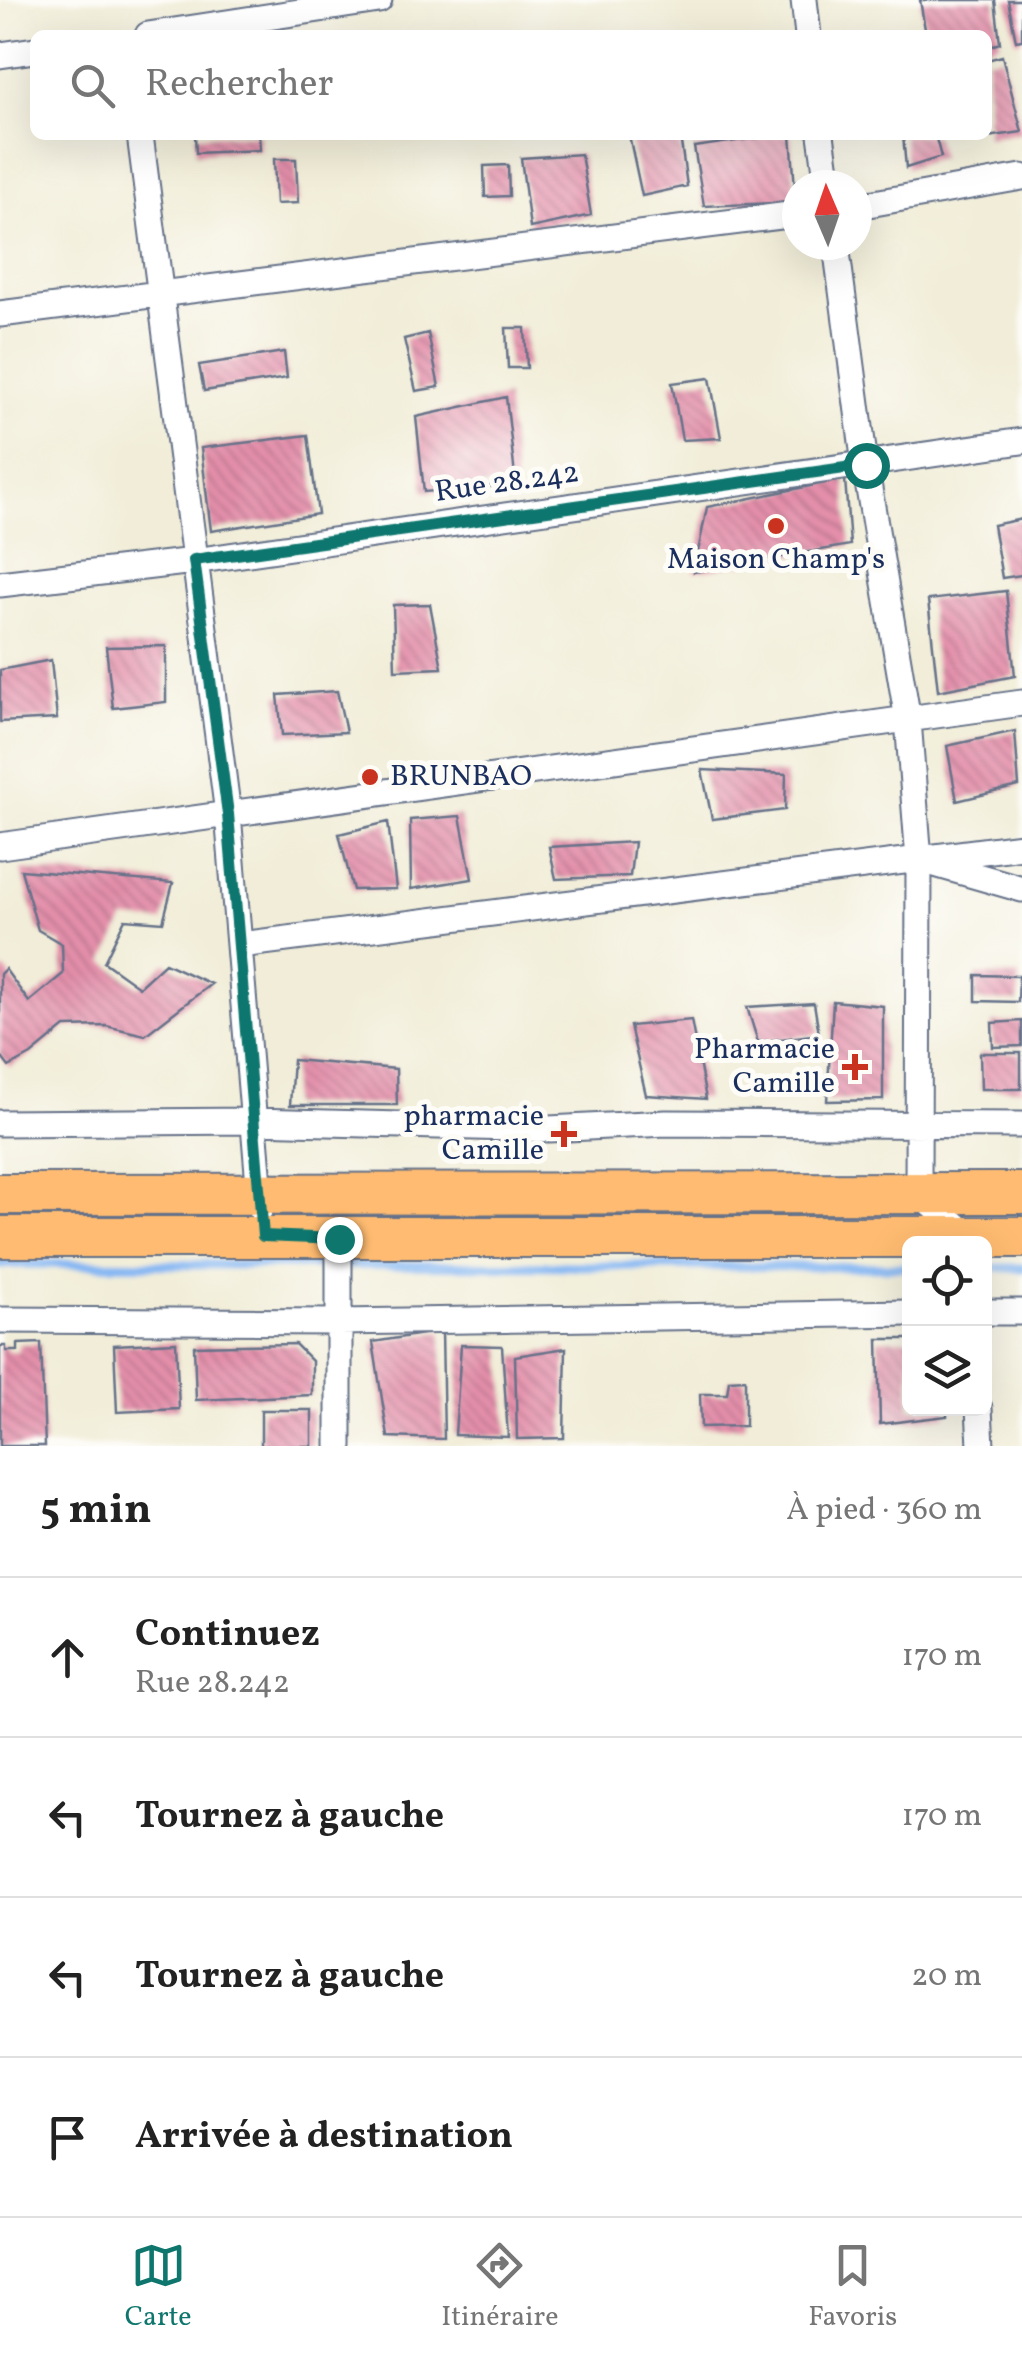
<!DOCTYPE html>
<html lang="fr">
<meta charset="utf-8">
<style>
:root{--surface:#fff;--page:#f2f2f2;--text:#222;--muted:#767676;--line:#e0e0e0;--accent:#0f766e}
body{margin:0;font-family:Vollkorn,serif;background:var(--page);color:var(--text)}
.controls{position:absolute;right:30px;bottom:30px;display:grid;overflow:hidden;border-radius:15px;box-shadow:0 10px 40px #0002}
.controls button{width:90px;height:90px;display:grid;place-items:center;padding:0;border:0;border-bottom:2px solid var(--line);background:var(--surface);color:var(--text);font:50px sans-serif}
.compass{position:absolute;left:782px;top:170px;width:90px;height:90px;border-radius:50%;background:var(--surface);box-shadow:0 10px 40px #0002;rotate:358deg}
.stop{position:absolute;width:30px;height:30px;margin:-22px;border:8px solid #0f766e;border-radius:50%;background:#fff}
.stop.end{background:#0f766e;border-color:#fff;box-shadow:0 2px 10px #0008}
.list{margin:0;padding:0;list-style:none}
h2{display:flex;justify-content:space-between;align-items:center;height:130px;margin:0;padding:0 40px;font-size:42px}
h2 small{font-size:32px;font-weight:400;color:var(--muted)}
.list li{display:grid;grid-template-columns:65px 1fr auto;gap:30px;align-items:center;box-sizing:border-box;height:160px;padding:0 40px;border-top:2px solid var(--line)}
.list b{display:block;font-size:38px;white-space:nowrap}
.list p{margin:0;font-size:32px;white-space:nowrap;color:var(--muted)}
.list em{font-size:32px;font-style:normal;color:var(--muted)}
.icon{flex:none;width:55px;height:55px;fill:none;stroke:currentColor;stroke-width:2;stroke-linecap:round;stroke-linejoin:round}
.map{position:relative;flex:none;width:1022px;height:1446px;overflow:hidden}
.search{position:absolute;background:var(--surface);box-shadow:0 10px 40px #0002;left:30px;right:30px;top:30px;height:110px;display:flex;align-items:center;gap:25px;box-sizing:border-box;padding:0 35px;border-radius:15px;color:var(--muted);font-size:38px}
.sheet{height:770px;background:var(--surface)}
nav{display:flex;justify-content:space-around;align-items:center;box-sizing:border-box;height:140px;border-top:2px solid var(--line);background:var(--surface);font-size:28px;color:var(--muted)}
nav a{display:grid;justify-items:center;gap:5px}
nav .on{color:var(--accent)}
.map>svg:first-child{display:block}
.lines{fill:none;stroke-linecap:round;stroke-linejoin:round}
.stream{stroke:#87b8f3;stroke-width:9}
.building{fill:url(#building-back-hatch)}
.street-casing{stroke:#667289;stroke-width:29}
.primary-casing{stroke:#667289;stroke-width:44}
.street{stroke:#fff;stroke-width:25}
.primary{stroke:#febb71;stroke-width:40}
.route{stroke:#0f766e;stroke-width:12}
.poi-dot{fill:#c8321e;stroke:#fdfcf7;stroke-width:4}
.labels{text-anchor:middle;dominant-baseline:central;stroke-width:10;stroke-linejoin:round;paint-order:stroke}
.street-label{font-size:30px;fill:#1b2f5e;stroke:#fdfcf7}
.poi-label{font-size:30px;fill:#1b2f5e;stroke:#fdfcf7;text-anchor:end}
</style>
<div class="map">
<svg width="1022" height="1446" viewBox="0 0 1022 1446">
<defs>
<pattern id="building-back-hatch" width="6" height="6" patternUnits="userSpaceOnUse" patternTransform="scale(2.5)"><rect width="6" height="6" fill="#e48faa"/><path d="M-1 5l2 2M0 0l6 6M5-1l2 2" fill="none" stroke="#b8758e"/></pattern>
</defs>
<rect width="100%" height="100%" fill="#fdfcf7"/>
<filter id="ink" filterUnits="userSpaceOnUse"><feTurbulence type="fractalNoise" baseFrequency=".01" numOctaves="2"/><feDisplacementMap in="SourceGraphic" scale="20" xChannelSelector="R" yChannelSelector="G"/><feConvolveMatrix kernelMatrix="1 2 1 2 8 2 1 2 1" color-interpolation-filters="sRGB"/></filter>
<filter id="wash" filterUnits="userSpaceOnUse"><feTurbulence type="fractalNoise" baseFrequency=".0048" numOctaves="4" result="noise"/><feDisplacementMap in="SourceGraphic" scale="40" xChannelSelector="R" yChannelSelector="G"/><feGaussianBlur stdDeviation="2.25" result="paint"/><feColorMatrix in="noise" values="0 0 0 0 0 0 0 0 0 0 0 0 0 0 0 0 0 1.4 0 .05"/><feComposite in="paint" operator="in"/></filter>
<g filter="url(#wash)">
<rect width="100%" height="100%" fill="#f1edd8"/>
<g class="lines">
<path class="stream" d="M0 1264 910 1267
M996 1268H1022"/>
</g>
<g id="blocks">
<path class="building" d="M920 0H995L1000 43 987 47V35H926Z
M1008 0H1022V40L1016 41Z
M1002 56 1022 132 987 137V60Z
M195 135H259L260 150 196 153Z
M629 135H680L687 186 642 196Z
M778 135H791L796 202 704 206 694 147Z
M903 135H935L941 157 906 168Z
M581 154 591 215 530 228 521 158Z
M274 159H296L298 203 276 204Z
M508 165 509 196 485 197 484 166Z
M506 328H525L527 368H508Z
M428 333 439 387 416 391 404 339Z
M284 352 287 378 204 391 199 365Z
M710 378 721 438 682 440 672 383Z
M506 397 516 484 424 492 416 417Z
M308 435 318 514 211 531 201 448Z
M845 479 850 545 694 572 707 507Z
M1022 519V575L1002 578 993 525Z
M1006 591 1015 676 938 691 928 600Z
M430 604 442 668 395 670 393 605Z
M166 646V702L113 708 106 647Z
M51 660 57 719 0 722V670Z
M337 691 346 732 282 735 278 695Z
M1015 731 1019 786 957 801 947 746Z
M702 770 786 774 785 810 712 819Z
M460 816 472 879 411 889 410 820Z
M388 822 396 889 353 890 339 834Z
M634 842 630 876 556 879 549 847Z
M21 870 173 883 163 922 125 919 104 962 139 987 165 963 211 984 145 1035 106 1026 65 1027 31 1055 9 1067 0 1055V974L5 969 29 1002 63 974 62 944 38 930Z
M976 975 1019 976 1018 1002 976 1001Z
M833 1001 883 1006V1100L827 1101Z
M814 1003 819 1034 758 1042 747 1007Z
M691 1020 706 1099 646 1095 630 1026Z
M1022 1021V1046L993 1047 992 1023Z
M980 1053H1021V1089H981Z
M293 1060 396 1069 397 1105H290Z
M442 1331 444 1439 388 1437 373 1342Z
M878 1339H910V1408H947V1416L880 1424Z
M176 1342 179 1409 117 1412 114 1345Z
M41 1343 45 1446H0V1346H6V1351H18V1344Z
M295 1344 312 1361V1395L196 1400 194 1346Z
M461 1345 502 1346 508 1437 455 1435Z
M566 1348 564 1438 517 1439 515 1356Z
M745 1379V1426L701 1427 700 1394H727L729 1380Z
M261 1410H312V1446H261Z"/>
</g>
</g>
<g filter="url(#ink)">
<use href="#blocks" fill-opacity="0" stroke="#667289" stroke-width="2.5"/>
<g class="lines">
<defs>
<path id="street" d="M804 0 808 35
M148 35 379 0
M0 55 35 50
M140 135 228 814 261 1208
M821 135 828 185
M857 206 1022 177
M836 245 865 465 908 720 919 860 918 1193 973 1239
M0 314 797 214
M0 584 194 561 1022 441
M0 846 1022 703
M928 862 1022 889
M240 945 1022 846
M0 1123 254 1121 549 1129 666 1123 1022 1125
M339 1239V1446
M984 1312H1022
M0 1320 339 1322 910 1313
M979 1408 981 1446"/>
<path id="primary" d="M0 1194 1022 1193
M0 1237H1022"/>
</defs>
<use href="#street" class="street-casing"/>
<use href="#primary" class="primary-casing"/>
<use href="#street" class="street"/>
<use href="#primary" class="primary"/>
</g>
</g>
<g class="lines" filter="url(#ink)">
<path class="route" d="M339 1239 263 1236 228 814 194 560 866 465"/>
</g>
<g class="poi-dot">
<circle cx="776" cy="526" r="10"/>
<circle cx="370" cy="777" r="10"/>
<path d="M850 1052h10v10h10v10h-10v10h-10v-10h-10v-10h10z"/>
<path d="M559 1119h10v10h10v10h-10v10h-10v-10h-10v-10h10z"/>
</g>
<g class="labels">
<g class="street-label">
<text transform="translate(507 483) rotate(-8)">Rue 28.242</text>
</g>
<g class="poi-label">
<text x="776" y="560" text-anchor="middle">Maison Champ's</text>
<text x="390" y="777" text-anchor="start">BRUNBAO</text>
<text x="835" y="1050">Pharmacie<tspan x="835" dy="34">Camille</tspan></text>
<text x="544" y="1117">pharmacie<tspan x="544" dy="34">Camille</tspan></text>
</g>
</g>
</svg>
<div class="controls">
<button><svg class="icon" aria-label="locate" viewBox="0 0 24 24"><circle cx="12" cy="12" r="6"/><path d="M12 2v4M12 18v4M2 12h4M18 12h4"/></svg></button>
<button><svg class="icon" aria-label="layers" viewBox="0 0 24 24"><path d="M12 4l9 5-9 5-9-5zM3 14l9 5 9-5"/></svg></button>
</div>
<svg class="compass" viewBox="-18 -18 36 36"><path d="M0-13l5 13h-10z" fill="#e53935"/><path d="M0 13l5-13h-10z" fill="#767676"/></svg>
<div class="stop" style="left:866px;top:465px"></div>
<div class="stop end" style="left:339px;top:1239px"></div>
<div class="search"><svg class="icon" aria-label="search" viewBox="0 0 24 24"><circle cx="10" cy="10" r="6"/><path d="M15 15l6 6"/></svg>Rechercher</div>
</div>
<section class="sheet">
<h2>5 min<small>À pied · 360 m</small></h2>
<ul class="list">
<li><svg class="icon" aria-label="ahead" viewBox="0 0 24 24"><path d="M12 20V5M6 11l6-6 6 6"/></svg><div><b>Continuez</b><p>Rue 28.242</p></div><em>170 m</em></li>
<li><svg class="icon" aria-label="left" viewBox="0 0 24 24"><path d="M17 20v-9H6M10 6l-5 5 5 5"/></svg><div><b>Tournez à gauche</b></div><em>170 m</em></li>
<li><svg class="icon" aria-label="left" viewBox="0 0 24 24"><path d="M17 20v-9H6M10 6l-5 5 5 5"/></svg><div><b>Tournez à gauche</b></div><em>20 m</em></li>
<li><svg class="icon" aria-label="arrive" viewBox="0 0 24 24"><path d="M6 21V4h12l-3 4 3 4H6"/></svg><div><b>Arrivée à destination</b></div></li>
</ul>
</section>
<nav>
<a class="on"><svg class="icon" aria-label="map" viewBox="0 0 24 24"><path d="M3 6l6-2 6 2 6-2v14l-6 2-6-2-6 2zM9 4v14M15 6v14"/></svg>Carte</a>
<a><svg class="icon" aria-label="directions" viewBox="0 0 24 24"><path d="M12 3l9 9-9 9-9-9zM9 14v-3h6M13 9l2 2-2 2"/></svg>Itinéraire</a>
<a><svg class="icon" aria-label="saved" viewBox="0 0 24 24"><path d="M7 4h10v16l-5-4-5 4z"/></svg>Favoris</a>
</nav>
